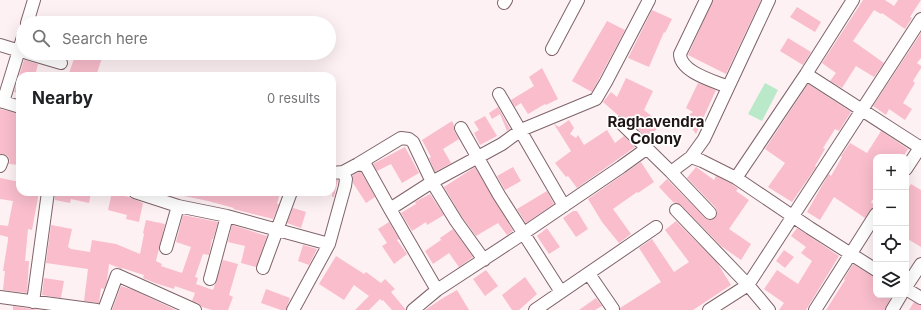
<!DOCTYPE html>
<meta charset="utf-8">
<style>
:root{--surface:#fff;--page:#f2f2f2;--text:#202124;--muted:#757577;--line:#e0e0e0}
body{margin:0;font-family:Inter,sans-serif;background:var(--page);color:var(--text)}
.controls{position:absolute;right:12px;bottom:12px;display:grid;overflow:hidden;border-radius:8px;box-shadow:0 4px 16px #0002}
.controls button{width:36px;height:36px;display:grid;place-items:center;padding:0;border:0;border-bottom:1px solid var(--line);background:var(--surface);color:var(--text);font:20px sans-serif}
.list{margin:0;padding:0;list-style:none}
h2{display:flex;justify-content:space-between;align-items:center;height:52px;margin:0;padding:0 16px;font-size:17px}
h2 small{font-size:13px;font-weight:400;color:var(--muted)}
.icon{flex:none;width:22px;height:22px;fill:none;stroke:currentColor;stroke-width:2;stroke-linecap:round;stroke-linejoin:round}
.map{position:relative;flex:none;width:921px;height:310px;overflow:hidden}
.search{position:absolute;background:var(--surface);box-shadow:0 4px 16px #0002;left:16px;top:16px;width:320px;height:44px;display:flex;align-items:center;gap:10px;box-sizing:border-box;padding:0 14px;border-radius:22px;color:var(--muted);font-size:15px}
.panel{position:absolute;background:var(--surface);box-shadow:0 4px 16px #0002;left:16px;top:72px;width:320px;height:124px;border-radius:12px}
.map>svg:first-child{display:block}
.green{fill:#b9e9c9}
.building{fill:#f9bdcc}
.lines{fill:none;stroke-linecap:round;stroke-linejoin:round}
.minor-casing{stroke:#7f646a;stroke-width:14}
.minor{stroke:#fff;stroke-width:12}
.labels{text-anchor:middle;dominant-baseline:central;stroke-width:3.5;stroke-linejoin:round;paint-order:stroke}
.neighbourhood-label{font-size:15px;font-weight:bold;fill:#1f1517;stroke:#fff}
</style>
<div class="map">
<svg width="921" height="310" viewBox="0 0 921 310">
<rect width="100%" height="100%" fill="#fef1f4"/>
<path class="green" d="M765 83 778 90 762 121 748 114Z"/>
<path class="building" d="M713 0H761L726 74 688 55Z
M863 0H885L894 6 898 0H921L910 17 912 18 905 29 882 13 881 14 874 10 853 41 884 63 874 77 856 66 842 88 830 81 836 73 822 63Z
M797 7 821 22 815 32 790 17Z
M652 10 672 19 665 33 664 32 649 67 628 58Z
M607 21 625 30 592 92 572 81Z
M921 33V58L917 63 921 66V68L913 81 915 83 903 103 912 109 905 120 889 109 886 115 873 106Z
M788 38 811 52 803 65 780 51Z
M76 53H97L103 55 96 76H68Z
M24 60 38 64 35 76H20V94L14 92Z
M542 68 558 99 546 105 545 104 528 114 521 103 515 107 511 100 534 86 529 77Z
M626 78 653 91 644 110 661 124 648 139 626 118 619 116 603 102 611 92 617 97Z
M698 83 716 90 696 134 684 117 693 112 686 108Z
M808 84 851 112 839 131 835 129 823 148 825 149 815 166 816 167 792 202 768 187 785 163 765 149Z
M498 107 510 129 507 131 500 114 492 119 489 113Z
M0 109 20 114V165L9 164 10 161 8 156 4 154H0Z
M485 116 497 136 480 145 474 133 479 130 474 122Z
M569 120 574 128 570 134 576 138 578 135 584 145 607 130 615 143 624 136 635 147 577 188 568 176 566 177 555 163 571 151 554 124 559 127Z
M452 121 454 125V131L459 139 443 149 451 163 435 172 429 158 431 157 422 140Z
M881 131 908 149 903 157H876V195L871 202 875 205 865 218 834 197 820 220 807 212 828 175 829 174 831 176 842 157 841 156 850 143 867 153Z
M405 147 419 173 402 183 391 164 377 171 373 164Z
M641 162 654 182 638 193 637 192 613 209 631 234 619 243 602 222 588 199Z
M475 167 513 231 507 235 498 223 476 236 462 217 444 187Z
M513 167 521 181 505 190 497 176Z
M696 167 714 180 716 176 732 184 738 189 736 191 749 200 729 229 751 244 741 260 721 246 681 205 673 202 659 187 667 179 705 218 708 220H712L717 215V212L716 208 687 178Z
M359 172H361L375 197 366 203 353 183V175Z
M0 178 20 182V192H39L32 230 28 229 25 261H29L27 293 3 290 5 271H3L8 240V237L0 235V225L8 226 13 201 0 199Z
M332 180H338L334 197H332Z
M911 184 921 190V247L906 238V192Z
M547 191 554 204 526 223 517 209Z
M55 192H91L89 203 71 199 70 203 55 200Z
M112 192 129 197 143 203 139 222 126 219 127 215 108 210Z
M184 192H238L245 194V192H280L277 204H279L273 219 233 209 234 208 208 201 184 196Z
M430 194 444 215 427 225 426 222 412 231 401 213 416 204 415 202Z
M293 208 306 212 301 228 287 223Z
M573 211H577L588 229 576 237 563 218Z
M183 215 218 222 213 239H212L209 255 203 254 195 277 198 278 196 284 213 290 223 260 238 264 229 295 233 297 228 310H212L202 307 198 303 192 301 195 293 175 286 174 289 155 283 143 278 144 275 122 268V269L109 264 107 281 104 289 101 288 99 303 84 301 88 269 46 263 51 225 72 229 68 247 71 249 90 252 92 240 116 244 140 254 144 234 143 233 146 220 165 224 156 261 162 264 161 266 182 273 191 247 176 242Z
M676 221 718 264 731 285 693 310H620V308L661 282 639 248 652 239 674 272 689 262 665 230Z
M389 222 399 239 397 240 407 254 394 264 382 246 387 243 378 229Z
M232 225 267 236 256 267 241 263 245 246 228 242Z
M547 228 560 247 549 254 537 236Z
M797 228 839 256 806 310H779L784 303 764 289 777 270 798 284 812 261 801 253 806 247 791 236Z
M453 229 473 257 459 267 449 253 433 264 425 251 441 240 440 238Z
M303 245 317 249 309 265 298 261Z
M784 250 794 257 785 268 776 261Z
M336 256 364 274 366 272 381 283 385 279 395 289 391 292 406 310H392L383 300 382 301 380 299 369 310H355L369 296 354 285 344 300 319 284Z
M853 264 872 276 876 277V295H892L885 310H826L845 280 844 279Z
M486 270 498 286 485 296 473 279Z
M525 277 537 294 519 310H512L502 295Z
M44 278 64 281 61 298 42 295Z
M121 286 133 290 176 310H112Z
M266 289 290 298 286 310H281L261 303Z
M457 290 469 310H425L443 298Z
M596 298 602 306 595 310H579Z
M914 302 921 305V310H909Z
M13 306 32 309 41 310H13Z"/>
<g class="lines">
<defs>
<path id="minor" d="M706 0 680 54C680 72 714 81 728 87
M504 3 506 0
M27 23 34 0
M0 45 23 52
M552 49 578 0
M27 53 61 63
M806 74 921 148
M499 94 564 206
M0 101 20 107
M3 102 23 37
M621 123 671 172 710 213
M461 128 499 195 561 292
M691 157 704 139 769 0
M358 164 401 138 409 139 413 142 432 182 456 221 484 260
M0 166 2 161
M906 169 921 146
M671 172 691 157 702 161 736 178 810 228 876 270
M332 173 343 172 358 164 366 166 390 209 437 290
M736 178 806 74 853 0
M135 192 178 206 227 216 329 244
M390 209 432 182 502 144 521 130 596 99 606 82 649 0
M676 210 748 285 769 310
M166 248 178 206
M263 268 291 192
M589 274 613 309
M210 279 227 216
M906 287 921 264
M906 289 921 298
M0 297 97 310
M33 302 48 192
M104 310 117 275 195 310
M293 310 329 244 345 186 346 179 343 172
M413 310 437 290 524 233 621 167 646 149
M535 310 656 227
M709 310 748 285 921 19
M815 310 876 214
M892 310 901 295"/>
</defs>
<use href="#minor" class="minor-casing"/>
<use href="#minor" class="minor"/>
</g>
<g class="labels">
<g class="neighbourhood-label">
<text x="656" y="121">Raghavendra<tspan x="656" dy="17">Colony</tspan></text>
</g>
</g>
</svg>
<div class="controls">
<button>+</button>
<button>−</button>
<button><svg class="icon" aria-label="locate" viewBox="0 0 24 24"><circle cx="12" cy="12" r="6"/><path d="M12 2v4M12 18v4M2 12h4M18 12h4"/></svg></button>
<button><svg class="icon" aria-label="layers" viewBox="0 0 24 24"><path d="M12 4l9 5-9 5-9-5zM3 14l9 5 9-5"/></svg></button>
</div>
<div class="search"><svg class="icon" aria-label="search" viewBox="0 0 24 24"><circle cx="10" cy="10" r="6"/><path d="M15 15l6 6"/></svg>Search here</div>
<section class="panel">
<h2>Nearby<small>0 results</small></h2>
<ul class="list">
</ul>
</section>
</div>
